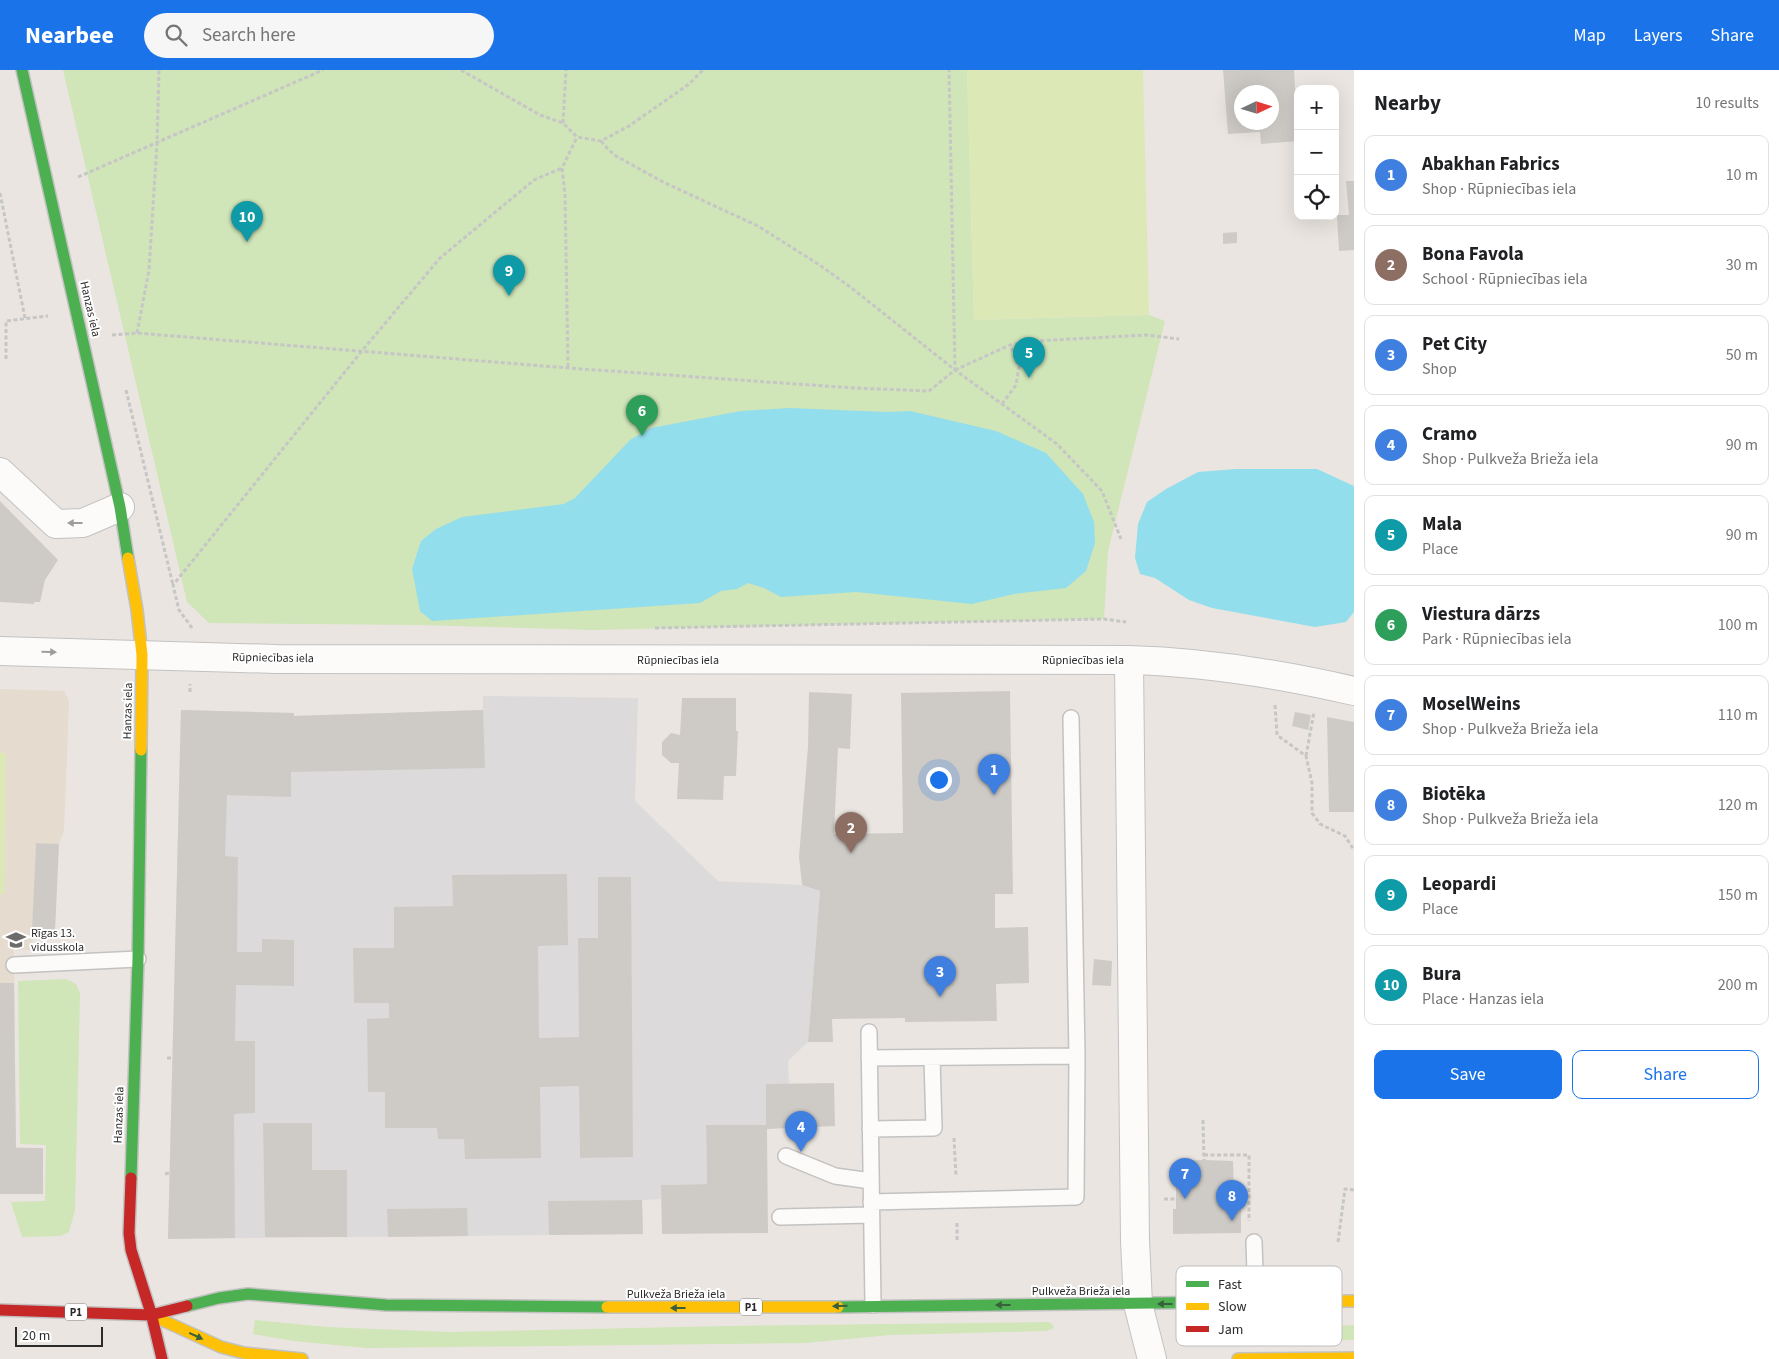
<!DOCTYPE html>
<meta charset="utf-8">
<style>
:root{--surface:#fff;--page:#f6f6f6;--text:#202124;--muted:#757577;--line:#e0e0e0;--accent:#1a73e8}
body{margin:0;font-family:"Source Sans 3",sans-serif;background:var(--page);color:var(--text)}
.controls{position:absolute;right:15px;top:15px;display:grid;overflow:hidden;border-radius:10px;box-shadow:0 5px 20px #0002}
.controls button{width:45px;height:45px;display:grid;place-items:center;padding:0;border:0;border-bottom:1px solid var(--line);background:var(--surface);color:var(--text);font:25px sans-serif}
.compass{position:absolute;left:1234px;top:15px;width:45px;height:45px;border-radius:50%;background:var(--surface);box-shadow:0 5px 20px #0002;rotate:86deg}
.scale{position:absolute;left:15px;bottom:12px;width:88px;box-sizing:border-box;padding-left:5px;border:2px solid #2b2b2b;border-top:0;font-size:14px;line-height:18px;white-space:nowrap;color:#2b2b2b;-webkit-text-stroke:4px #fff;paint-order:stroke}
.you{position:absolute;left:938px;top:709px;width:18px;height:18px;margin:-12px;border:4px solid #fff;border-radius:50%;background:#1a73e8;box-shadow:0 0 0 8px #1a73e833}
.badge{display:grid;place-items:center;width:32px;height:32px;border-radius:50%;background:var(--accent);color:#fff;font-size:16px;font-weight:700}
.pin{position:absolute;translate:-50% -41px;filter:drop-shadow(0 1px 2px #0008)}
.pin::after{content:'';position:absolute;top:26px;width:18px;height:15px;background:inherit;clip-path:polygon(0 0,100% 0,50% 100%)}
.list{margin:0;padding:0;list-style:none}
h2{display:flex;justify-content:space-between;align-items:center;height:65px;margin:0;padding:0 20px;font-size:21px}
h2 small{font-size:16px;font-weight:400;color:var(--muted)}
.list li{display:grid;grid-template-columns:32px 1fr auto;gap:15px;align-items:center;box-sizing:border-box;height:80px;margin:0 10px 10px;padding:0 10px;border:1px solid var(--line);border-radius:10px}
.list b{display:block;font-size:19px;white-space:nowrap}
.list p{margin:0;font-size:16px;white-space:nowrap;color:var(--muted)}
.list em{font-size:16px;font-style:normal;color:var(--muted)}
.actions{display:flex;gap:10px;padding:15px 20px}
.actions a{flex:1;padding:11px 0;border:1px solid var(--accent);border-radius:10px;text-align:center;font-size:18px;color:var(--accent)}
.actions .main{background:var(--accent);color:#fff}
.icon{flex:none;width:28px;height:28px;fill:none;stroke:currentColor;stroke-width:2;stroke-linecap:round;stroke-linejoin:round}
.map{position:relative;flex:none;width:1354px;height:1289px;overflow:hidden}
header{display:flex;align-items:center;gap:30px;box-sizing:border-box;height:70px;padding:0 25px;background:var(--accent);color:#fff}
header strong{font-size:24px}
nav{display:flex;gap:28px;margin-inline-start:auto;font-size:18px}
.search{width:350px;height:45px;background:var(--page);display:flex;align-items:center;gap:12px;box-sizing:border-box;padding:0 18px;border-radius:28px;color:var(--muted);font-size:19px}
main{display:flex}
aside{flex:1;background:var(--surface)}
.map>svg:first-child{display:block}
.industrial{fill:#dddadc}
.education{fill:#e5dbce}
.green{fill:#d0e5b8}
.pitch{fill:#dce9b6}
.water{fill:#93deec}
.building{fill:#cecbc7;fill-rule:evenodd}
.lines{fill:none;stroke-linecap:round;stroke-linejoin:round}
.lane-casing{stroke:#c3c2c2;stroke-width:18}
.street-casing{stroke:#c3c2c2;stroke-width:30}
.fast-casing{stroke:#c3c2c2;stroke-width:14}
.slow-casing{stroke:#c3c2c2;stroke-width:14}
.jam-casing{stroke:#c3c2c2;stroke-width:14}
.path{stroke:#c6c6c6;stroke-width:3;stroke-dasharray:4 2.5;stroke-linecap:butt}
.lane{stroke:#fcfbfa;stroke-width:15}
.street{stroke:#fcfbfa;stroke-width:28}
.fast{stroke:#4caf50;stroke-width:11}
.slow{stroke:#ffc107;stroke-width:11}
.jam{stroke:#c62828;stroke-width:11}
.oneway{fill:#9e9d9d}
.oneway2{fill:#38603a}
.labels{text-anchor:middle;dominant-baseline:central;stroke-width:4;stroke-linejoin:round;paint-order:stroke}
.shield{fill:#fff;stroke:#6b6b6b;stroke-width:1}
.shield-label{font-size:11px;font-weight:bold;fill:#2b2b2b}
.street-label{font-size:12px;fill:#2b2b2b;stroke:#fff}
.poi-label{font-size:12px;fill:#2b2b2b;stroke:#fff;text-anchor:start}
.key{fill:#fff;stroke:#bfbfbf;stroke-width:1}
.key-label{font-size:14px;fill:#2b2b2b}
</style>
<header>
<strong>Nearbee</strong>
<div class="search"><svg class="icon" aria-label="search" viewBox="0 0 24 24"><circle cx="10" cy="10" r="6"/><path d="M15 15l6 6"/></svg>Search here</div>
<nav><a>Map</a><a>Layers</a><a>Share</a></nav>
</header>
<main>
<div class="map">
<svg width="1354" height="1289" viewBox="0 0 1354 1289">
<rect width="100%" height="100%" fill="#eae5e0"/>
<path class="industrial" d="M483 626 638 628 635 731 718 811 802 815 820 821 808 972 788 991 789 1014 766 1015V1055L706 1056 707 1114 661 1115V1129L642 1130 643 1164 168 1169 181 640 294 643V646L483 640Z"/>
<path class="education" d="M0 619 64 621 69 631 64 761 59 774 36 773 32 880H14L16 1077 43 1078V1124H0Z"/>
<path class="green" d="M63 0H967L974 250 1149 245 1165 251 1108 481 1104 549 593 560 419 555 209 553 187 532Z
M66 909 76 914 80 923 75 1140 69 1162 60 1166 22 1167 11 1132 45 1131 46 1075 20 1074 18 911Z
M255 1250 326 1257 449 1262 728 1256 1048 1252 1052 1254 1054 1258 1046 1261 890 1265 805 1273 367 1278 294 1271 253 1264Z
M1354 1255V1270L1213 1271V1262Z"/>
<path class="pitch" d="M967 0H1143L1149 245 974 250Z
M0 683H6L4 824H0Z"/>
<path class="water" d="M789 338 887 342 910 341 996 361 1046 383 1083 424 1094 452 1095 473 1086 501 1066 518 1014 524 972 534 856 522 781 527 764 518 748 513 737 519 721 521 700 533 432 551 420 541 412 499 421 471 436 459 462 447 564 434 575 428 630 370 651 358 741 341Z
M1236 399H1317L1354 416V542L1346 552 1315 557 1212 538 1189 530 1155 508 1140 504 1135 488 1138 454 1147 432 1166 419 1198 402Z"/>
<path class="building" d="M1223 0H1294L1298 71 1261 74 1260 62 1228 64ZM1242 22H1272V52H1242Z
M1346 111H1354V180L1339 181 1337 145H1349Z
M1237 162V173L1223 174V163Z
M0 431 58 490 45 510 40 532H34V534L0 532Z
M1010 621 1013 824H995V858L1028 857 1029 913 996 914 997 951 905 952V948L832 949 833 972H808L820 821 802 815 799 787 808 677 809 622 852 624 850 679 838 678 834 764 903 763 901 623Z
M682 628H736V661H738L736 706H724L723 730 677 729 679 693H671L662 685V672L671 663 680 665Z
M181 640 294 643V646L483 640 485 698 291 702V727L227 725 225 786 238 787 237 882H262V869L294 870V916L236 915 235 971H255V1043L234 1044 235 1168 168 1169Z
M1295 642 1311 645 1308 660 1292 656Z
M1327 647 1354 652V742H1329Z
M36 773 59 774 55 862 32 861Z
M567 804 568 875 538 876 539 968 579 967 578 868H598V807H631L633 1087 580 1088 579 1016 540 1017 541 1088 465 1089 464 1069H438L437 1058H385V1022H368L367 949 389 948V933H354L353 878H394V837L453 836 452 805Z
M1094 889 1112 891 1111 916 1092 915Z
M0 913H14L16 1078H43V1124H0Z
M834 1013 835 1056 767 1059 768 1163 662 1164 661 1115 707 1114 706 1055H766V1014Z
M263 1053H312V1100H347V1167H265Z
M1204 1090 1233 1091 1234 1123H1241V1163L1173 1164V1139H1176V1091Z
M642 1130 643 1164 549 1165 548 1131Z
M467 1138 468 1166 388 1167 387 1139Z"/>
<g class="lines">
<defs>
<path id="lane" d="M1071 648 1077 986
M14 895 138 889
M869 962 873 1235
M869 988 1077 986 1076 1127 871 1132
M870 1059 934 1058 932 988
M786 1086 835 1106 871 1111
M780 1147 871 1145
M1254 1172 1256 1233"/>
<path id="street" d="M0 402 56 454 83 453 120 437
M0 581 276 589 1129 590C1205 592 1280 604 1354 621
M1129 590 1135 1170 1138 1234 1152 1289"/>
<path id="fast" d="M22 0 120 437 128 488
M131 1108 138 889 141 680
M187 1236 219 1228 248 1224 386 1235 607 1237
M838 1237 1232 1232"/>
<path id="slow" d="M128 488 137 540 142 585 141 680
M1232 1232 1354 1231
M607 1237H838
M151 1245 221 1277 244 1283 302 1289
M1238 1289 1354 1288"/>
<path id="jam" d="M131 1108 129 1163 131 1180 151 1243 162 1289
M0 1240 151 1245 187 1236"/>
</defs>
<use href="#lane" class="lane-casing"/>
<use href="#street" class="street-casing"/>
<use href="#fast" class="fast-casing"/>
<use href="#slow" class="slow-casing"/>
<use href="#jam" class="jam-casing"/>
<path class="path" d="M461 0 540 45 563 53 577 67 601 71 629 56 689 14 703 0
M563 53 566 0
M601 71 608 79 616 86 663 112 758 156 818 194 849 216 955 300 1057 374 1102 421 1121 469
M78 107 323 0
M0 123 25 248
M137 263 149 200 157 73 159 0
M112 265 137 263 568 298 854 318 929 321 955 300 949 0
M6 289V251L48 246
M568 297 565 124 562 98 577 67
M955 300 1010 275 1035 271 1146 265 1179 269
M126 320 173 515
M1002 334 1016 315 1019 297 1010 275
M192 558 179 540 173 515 361 282 440 188 534 110 562 98
M655 558 1104 549 1126 552
M190 622V614
M1275 635 1277 665 1306 686 1312 713V743L1320 754 1345 766 1354 780
M1306 686 1314 642
M167 988H171
M1203 1050 1204 1090
M954 1068 956 1107
M1204 1085H1249V1151
M165 1104 169 1103
M1164 1129H1176
M957 1153V1170
M1338 1172 1345 1119 1354 1120"/>
<use href="#lane" class="lane"/>
<use href="#street" class="street"/>
<use href="#fast" class="fast"/>
<use href="#slow" class="slow"/>
<use href="#jam" class="jam"/>
</g>
<defs><path id="oneway-solid" d="M-6-.8H1V-3.2L6.5 0L1 3.2V.8H-6Z" transform="scale(1.25)"/></defs>
<g class="oneway">
<use href="#oneway-solid" transform="translate(75 453) rotate(180)"/>
<use href="#oneway-solid" transform="translate(49 582) rotate(2)"/>
</g>
<g class="oneway2">
<use href="#oneway-solid" transform="translate(1165 1234) rotate(180)"/>
<use href="#oneway-solid" transform="translate(1003 1235) rotate(180)"/>
<use href="#oneway-solid" transform="translate(840 1236) rotate(179)"/>
<use href="#oneway-solid" transform="translate(678 1238) rotate(-180)"/>
<use href="#oneway-solid" transform="translate(196 1266) rotate(25)"/>
</g>
<defs>
<symbol id="school-bare" viewBox="-9 -9 18 18"><path d="M0-5L7-2L0 1L-7-2ZM-4 1L0 2.5L4 1V4Q0 6-4 4Z" fill="#6e6c6a" stroke="#fff" stroke-width="2.5" paint-order="stroke"/></symbol>
</defs>
<g fill-rule="evenodd">
<use href="#school-bare" x="2" y="856" width="28" height="28"/>
</g>
<g class="labels">
<g class="shield">
<rect x="740" y="1228.5" width="22" height="17" rx="4"/>
<rect x="65" y="1233.5" width="22" height="17" rx="4"/>
</g>
<g class="shield-label">
<text x="751" y="1237">P1</text>
<text x="76" y="1242">P1</text>
</g>
<g class="street-label">
<text transform="translate(90 239) rotate(77)">Hanzas iela</text>
<text transform="translate(273 588) rotate(1)">Rūpniecības iela</text>
<text x="678" y="590">Rūpniecības iela</text>
<text x="1083" y="590">Rūpniecības iela</text>
<text transform="translate(128 641) rotate(-89)">Hanzas iela</text>
<text transform="translate(119 1045) rotate(-88)">Hanzas iela</text>
<text x="1081" y="1221">Pulkveža Brieža iela</text>
<text x="676" y="1224">Pulkveža Brieža iela</text>
</g>
<g class="poi-label">
<text x="31" y="863">Rīgas 13.<tspan x="31" dy="14">vidusskola</tspan></text>
</g>
</g>
<rect x="1176" y="1196" width="166" height="80" rx="8" class="key"/>
<rect x="1186" y="1211" width="23" height="6" fill="#4caf50"/>
<rect x="1186" y="1233" width="23" height="7" fill="#ffc107"/>
<rect x="1186" y="1256" width="23" height="6" fill="#c62828"/>
<g class="key-label">
<text x="1218" y="1219">Fast</text>
<text x="1218" y="1241">Slow</text>
<text x="1218" y="1264">Jam</text>
</g>
</svg>
<div class="controls">
<button>+</button>
<button>−</button>
<button><svg class="icon" aria-label="locate" viewBox="0 0 24 24"><circle cx="12" cy="12" r="6"/><path d="M12 2v4M12 18v4M2 12h4M18 12h4"/></svg></button>
</div>
<svg class="compass" viewBox="-18 -18 36 36"><path d="M0-13l5 13h-10z" fill="#e53935"/><path d="M0 13l5-13h-10z" fill="#757577"/></svg>
<div class="scale">20 m</div>
<div class="you"></div>
<div class="pin badge" style="left:994px;top:725px;background:#3f7fe0">1</div>
<div class="pin badge" style="left:851px;top:783px;background:#8d6e63">2</div>
<div class="pin badge" style="left:940px;top:927px;background:#3f7fe0">3</div>
<div class="pin badge" style="left:801px;top:1082px;background:#3f7fe0">4</div>
<div class="pin badge" style="left:1029px;top:308px;background:#0f9aa8">5</div>
<div class="pin badge" style="left:642px;top:366px;background:#2e9e5b">6</div>
<div class="pin badge" style="left:1185px;top:1129px;background:#3f7fe0">7</div>
<div class="pin badge" style="left:1232px;top:1151px;background:#3f7fe0">8</div>
<div class="pin badge" style="left:509px;top:226px;background:#0f9aa8">9</div>
<div class="pin badge" style="left:247px;top:172px;background:#0f9aa8">10</div>
</div>
<aside>
<h2>Nearby<small>10 results</small></h2>
<ul class="list">
<li><span class="badge" style="background:#3f7fe0">1</span><div><b>Abakhan Fabrics</b><p>Shop · Rūpniecības iela</p></div><em>10 m</em></li>
<li><span class="badge" style="background:#8d6e63">2</span><div><b>Bona Favola</b><p>School · Rūpniecības iela</p></div><em>30 m</em></li>
<li><span class="badge" style="background:#3f7fe0">3</span><div><b>Pet City</b><p>Shop</p></div><em>50 m</em></li>
<li><span class="badge" style="background:#3f7fe0">4</span><div><b>Cramo</b><p>Shop · Pulkveža Brieža iela</p></div><em>90 m</em></li>
<li><span class="badge" style="background:#0f9aa8">5</span><div><b>Mala</b><p>Place</p></div><em>90 m</em></li>
<li><span class="badge" style="background:#2e9e5b">6</span><div><b>Viestura dārzs</b><p>Park · Rūpniecības iela</p></div><em>100 m</em></li>
<li><span class="badge" style="background:#3f7fe0">7</span><div><b>MoselWeins</b><p>Shop · Pulkveža Brieža iela</p></div><em>110 m</em></li>
<li><span class="badge" style="background:#3f7fe0">8</span><div><b>Biotēka</b><p>Shop · Pulkveža Brieža iela</p></div><em>120 m</em></li>
<li><span class="badge" style="background:#0f9aa8">9</span><div><b>Leopardi</b><p>Place</p></div><em>150 m</em></li>
<li><span class="badge" style="background:#0f9aa8">10</span><div><b>Bura</b><p>Place · Hanzas iela</p></div><em>200 m</em></li>
</ul>
<div class="actions"><a class="main">Save</a><a>Share</a></div>
</aside>
</main>
